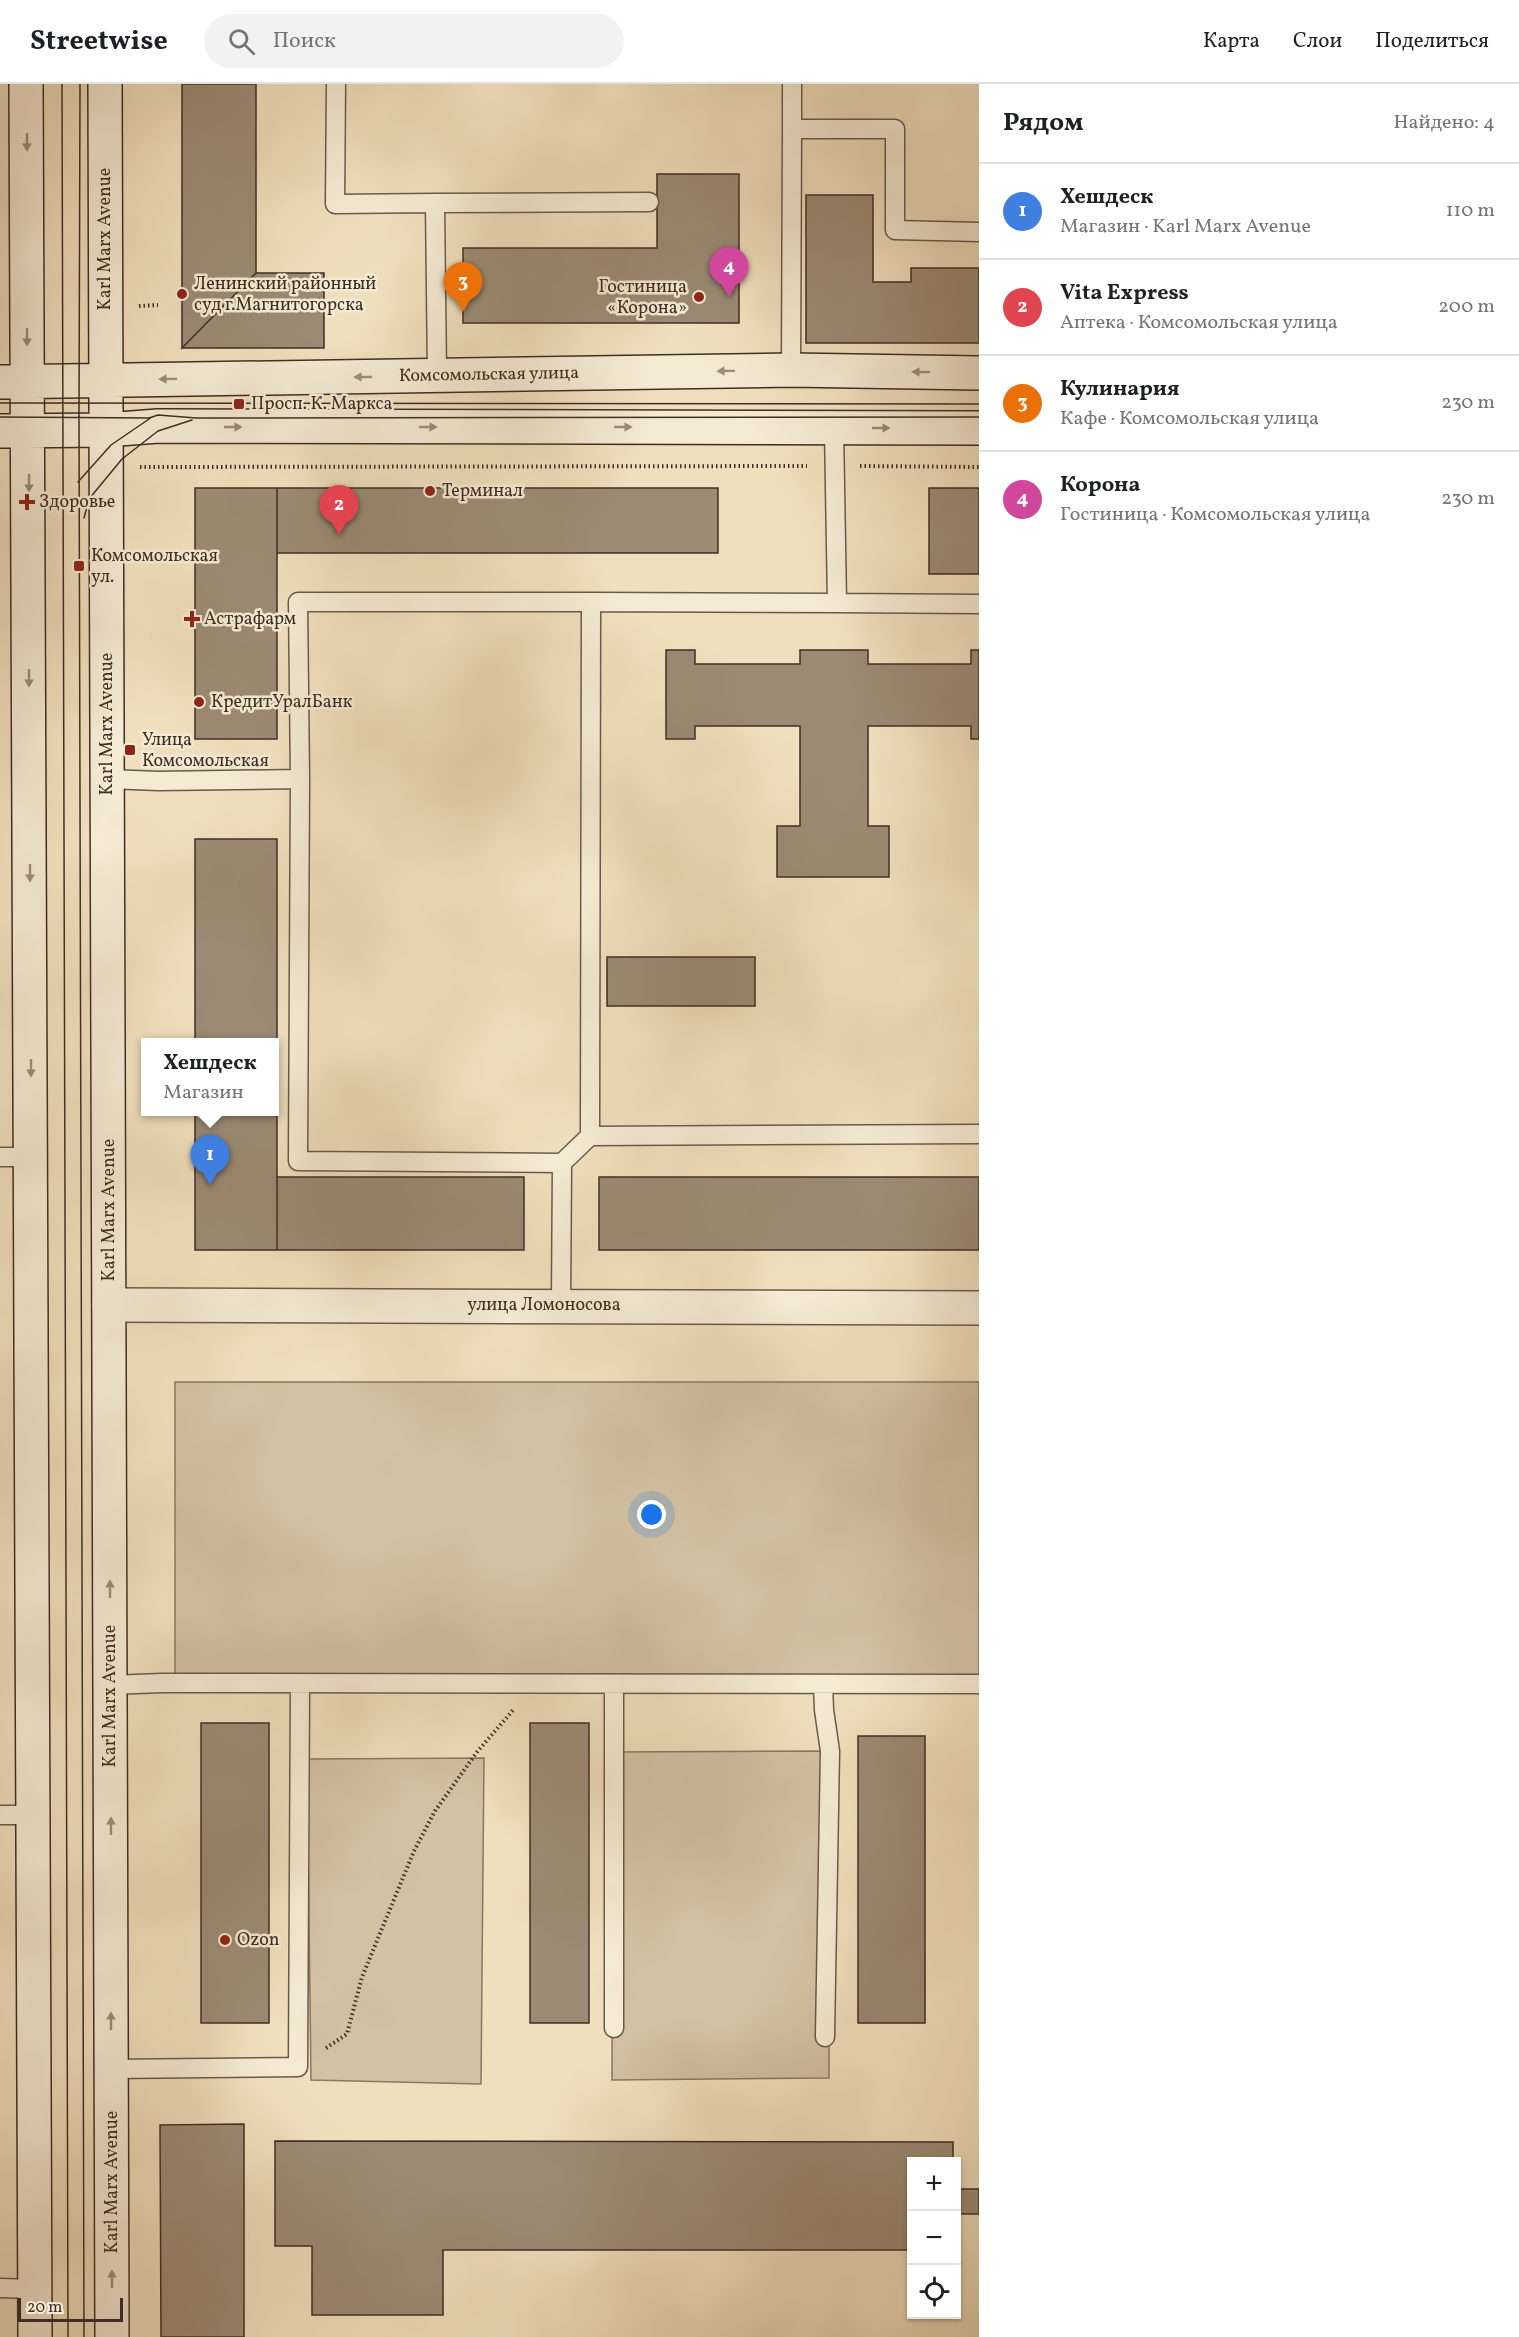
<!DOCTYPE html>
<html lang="ru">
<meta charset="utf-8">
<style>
:root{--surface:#fff;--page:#f2f2f2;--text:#202124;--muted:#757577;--line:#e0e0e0;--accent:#8f2418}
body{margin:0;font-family:Vollkorn,serif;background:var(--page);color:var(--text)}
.controls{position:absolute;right:18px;bottom:18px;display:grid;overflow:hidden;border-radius:0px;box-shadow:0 2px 4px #0004}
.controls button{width:54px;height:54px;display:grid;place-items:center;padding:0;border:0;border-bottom:2px solid var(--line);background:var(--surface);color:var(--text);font:30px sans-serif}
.scale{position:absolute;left:18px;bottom:15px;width:105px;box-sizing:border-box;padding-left:6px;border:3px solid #3f2e25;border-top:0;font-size:16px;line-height:21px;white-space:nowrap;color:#3f2e25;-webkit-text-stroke:4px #f5ead4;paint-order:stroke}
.you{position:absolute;left:652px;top:1431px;width:21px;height:21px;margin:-15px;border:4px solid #fff;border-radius:50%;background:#1a73e8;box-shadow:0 0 0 9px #1a73e833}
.badge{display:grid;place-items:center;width:39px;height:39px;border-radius:50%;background:var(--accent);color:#fff;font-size:20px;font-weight:700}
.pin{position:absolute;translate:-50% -50px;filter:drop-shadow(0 2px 3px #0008)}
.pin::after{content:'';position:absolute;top:32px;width:21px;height:18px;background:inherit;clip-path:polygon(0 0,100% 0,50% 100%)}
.popup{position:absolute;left:141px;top:954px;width:138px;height:78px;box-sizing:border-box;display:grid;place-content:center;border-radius:0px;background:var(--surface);filter:drop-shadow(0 2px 4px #0005);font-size:20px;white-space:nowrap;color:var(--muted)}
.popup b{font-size:22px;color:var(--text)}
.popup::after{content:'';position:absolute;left:50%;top:100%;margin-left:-12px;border:12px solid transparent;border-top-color:var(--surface)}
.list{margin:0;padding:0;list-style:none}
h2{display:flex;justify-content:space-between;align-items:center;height:78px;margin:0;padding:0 24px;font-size:26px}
h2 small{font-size:20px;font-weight:400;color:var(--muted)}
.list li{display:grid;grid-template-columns:39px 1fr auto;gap:18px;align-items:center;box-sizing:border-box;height:96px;padding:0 24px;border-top:2px solid var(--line)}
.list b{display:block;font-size:22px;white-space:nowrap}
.list p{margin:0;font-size:20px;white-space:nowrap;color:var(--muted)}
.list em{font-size:20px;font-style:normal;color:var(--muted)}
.icon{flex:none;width:33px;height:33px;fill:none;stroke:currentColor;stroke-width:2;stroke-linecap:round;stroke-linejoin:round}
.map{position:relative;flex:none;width:979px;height:2253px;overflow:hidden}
header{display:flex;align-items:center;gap:36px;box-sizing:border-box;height:84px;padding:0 30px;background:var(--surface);border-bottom:2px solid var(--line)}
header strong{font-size:28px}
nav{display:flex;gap:33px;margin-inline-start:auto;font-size:21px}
.search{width:420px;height:54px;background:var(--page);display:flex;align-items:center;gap:15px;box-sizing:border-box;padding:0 21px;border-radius:33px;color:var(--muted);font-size:22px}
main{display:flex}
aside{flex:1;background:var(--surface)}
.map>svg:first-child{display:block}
.green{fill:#d2c1a3;stroke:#887864;stroke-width:1.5}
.building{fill:#9b8a74;stroke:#3f2e25;stroke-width:1.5}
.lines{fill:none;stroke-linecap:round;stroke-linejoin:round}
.lane-casing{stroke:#6b5a4b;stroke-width:21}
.street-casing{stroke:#6b5a4b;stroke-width:36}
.secondary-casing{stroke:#3f2e25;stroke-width:36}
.path{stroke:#3f2e25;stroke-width:4;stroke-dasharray:1.5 3;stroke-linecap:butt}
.lane{stroke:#f5ead4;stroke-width:18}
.street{stroke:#f5ead4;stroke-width:33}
.secondary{stroke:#f5ead4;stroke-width:33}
.tram{stroke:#3f2e25;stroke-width:1.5}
.oneway{fill:#9a8c7c}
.poi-dot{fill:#8f2418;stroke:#f5ead4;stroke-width:2}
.labels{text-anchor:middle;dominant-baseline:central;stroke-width:5;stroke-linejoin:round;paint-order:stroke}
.street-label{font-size:18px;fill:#3f2e25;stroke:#f5ead4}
.poi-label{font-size:18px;fill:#3f2e25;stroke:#f5ead4;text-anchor:start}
</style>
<header>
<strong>Streetwise</strong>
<div class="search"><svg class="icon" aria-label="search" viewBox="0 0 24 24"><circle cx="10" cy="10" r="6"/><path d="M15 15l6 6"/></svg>Поиск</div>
<nav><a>Карта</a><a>Слои</a><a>Поделиться</a></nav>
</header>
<main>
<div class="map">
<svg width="979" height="2253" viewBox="0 0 979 2253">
<rect width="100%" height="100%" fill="#f0dfbd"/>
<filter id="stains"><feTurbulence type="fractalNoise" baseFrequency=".00333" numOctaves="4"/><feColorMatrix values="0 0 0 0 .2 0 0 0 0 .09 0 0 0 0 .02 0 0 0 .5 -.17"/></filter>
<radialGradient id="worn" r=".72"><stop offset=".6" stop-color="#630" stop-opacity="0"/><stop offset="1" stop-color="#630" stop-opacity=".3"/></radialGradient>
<path class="green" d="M175 1298H979V1595H175Z
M830 1667 829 1994 612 1996 613 1668Z
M484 1674 481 2000 311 1996 307 1675Z"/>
<path class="building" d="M182 0H256V189L182 264Z
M657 90H739V239H463V164H657Z
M806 111H873V198H911V184H979V259H806Z
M256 189H324V264H182Z
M195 404H277V655H195Z
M277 404H718V469H277Z
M929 404H979V490H929Z
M666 566H695V580H800V566H868V580H971V566H979V655H971V642H868V742H889V793H777V742H800V642H695V655H666Z
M195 755H277V1166H195V1028H274V958H195Z
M607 873H755V922H607Z
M277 1093H524V1166H277Z
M599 1093H979V1166H599Z
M201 1639H269V1939H201Z
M530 1639H589V1939H530Z
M858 1652H925V1939H858Z
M244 2040V2253H161L160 2041Z
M275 2057 953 2058V2078H912V2166H443V2231H312V2162H275Z
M956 2105H979V2130H956Z"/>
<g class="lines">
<defs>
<path id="lane" d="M336 0 335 120 435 119 437 292
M792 45V0
M435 119 649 118
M791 286 792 45H895V146L979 148
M834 344 837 519 979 520
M107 695 159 697 300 695 298 518H591
M300 695 298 1077 562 1079
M590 1052 979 1050
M0 1073H31
M561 1221 562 1079 590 1052 591 518 837 519
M614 1600V1944
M823 1600 824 1626 830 1667 825 1953
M110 1601 162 1599 979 1600
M0 1731H33
M111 1985 298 1983 300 1600
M0 2204 35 2205"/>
<path id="street" d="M109 1221 979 1224"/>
<path id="secondary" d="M26 0 35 2253
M105 0 112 2253
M0 298 791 286 979 289
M0 347 106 346 158 342 979 344"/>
</defs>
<use href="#lane" class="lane-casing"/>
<use href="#street" class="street-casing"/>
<use href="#secondary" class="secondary-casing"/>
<path class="path" d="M139 222 158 221
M860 382 979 383
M140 383 807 382
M326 1964 347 1950 362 1893 414 1767 435 1727 477 1668 514 1625"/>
<use href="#lane" class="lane"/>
<use href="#street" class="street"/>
<use href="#secondary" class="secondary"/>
<path class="tram" d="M62 0 68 2253
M80 0 79 334 84 2253
M0 319 979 320
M0 333 149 334 158 331 196 334 979 333
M78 398 111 361 152 333
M84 434 89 415 122 375 158 347 192 336"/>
</g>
<defs><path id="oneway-solid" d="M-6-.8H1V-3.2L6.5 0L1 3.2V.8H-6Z" transform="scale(1.5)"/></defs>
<g class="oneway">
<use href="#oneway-solid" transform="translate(27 58) rotate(90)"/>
<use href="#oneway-solid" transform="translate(27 253) rotate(90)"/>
<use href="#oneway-solid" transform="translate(726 287) rotate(179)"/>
<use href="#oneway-solid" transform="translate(921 288) rotate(-179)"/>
<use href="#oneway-solid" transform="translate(363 293) rotate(180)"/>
<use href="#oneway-solid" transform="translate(168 295) rotate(179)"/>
<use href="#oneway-solid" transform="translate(233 343)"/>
<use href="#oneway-solid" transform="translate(428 343)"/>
<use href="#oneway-solid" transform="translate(623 343)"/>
<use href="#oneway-solid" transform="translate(881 344)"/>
<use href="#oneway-solid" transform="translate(29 399) rotate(90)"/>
<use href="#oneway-solid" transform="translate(29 594) rotate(90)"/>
<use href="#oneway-solid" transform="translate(30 789) rotate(90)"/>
<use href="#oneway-solid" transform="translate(31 984) rotate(90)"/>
<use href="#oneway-solid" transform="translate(110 1505) rotate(-90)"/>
<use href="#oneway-solid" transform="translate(111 1742) rotate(-90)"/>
<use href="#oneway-solid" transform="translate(111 1937) rotate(-90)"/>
<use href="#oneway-solid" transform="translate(112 2195) rotate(-90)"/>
</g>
<g class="poi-dot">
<circle cx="182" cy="210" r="6"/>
<circle cx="699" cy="213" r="6"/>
<rect x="233" y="314" width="12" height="12" rx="3"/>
<circle cx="430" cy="407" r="6"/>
<path d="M24 409h6v6h6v6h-6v6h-6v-6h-6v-6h6z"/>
<rect x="73" y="476" width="12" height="12" rx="3"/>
<path d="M189 526h6v6h6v6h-6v6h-6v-6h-6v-6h6z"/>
<circle cx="199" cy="618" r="6"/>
<rect x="124" y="660" width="12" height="12" rx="3"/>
<circle cx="225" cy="1856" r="6"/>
</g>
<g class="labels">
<g class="street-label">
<text transform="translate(105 155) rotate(-90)">Karl Marx Avenue</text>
<text transform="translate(489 291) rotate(-1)">Комсомольская улица</text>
<text transform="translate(107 640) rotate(-90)">Karl Marx Avenue</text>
<text transform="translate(109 1126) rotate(-90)">Karl Marx Avenue</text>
<text x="544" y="1221">улица Ломоносова</text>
<text transform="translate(110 1612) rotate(-90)">Karl Marx Avenue</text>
<text transform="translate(112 2098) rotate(-90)">Karl Marx Avenue</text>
</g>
<g class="poi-label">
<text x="194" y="200">Ленинский районный<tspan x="194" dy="21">суд г.Магнитогорска</tspan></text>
<text x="687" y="203" text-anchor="end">Гостиница<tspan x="687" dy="21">«Корона»</tspan></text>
<text x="251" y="320">Просп. К. Маркса</text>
<text x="442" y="407">Терминал</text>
<text x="39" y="418">Здоровье</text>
<text x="91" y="472">Комсомольская<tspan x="91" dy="21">ул.</tspan></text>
<text x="204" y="535">Астрафарм</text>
<text x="211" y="618">КредитУралБанк</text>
<text x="142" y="656">Улица<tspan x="142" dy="21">Комсомольская</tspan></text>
<text x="237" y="1856">Ozon</text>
</g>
</g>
<rect width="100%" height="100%" filter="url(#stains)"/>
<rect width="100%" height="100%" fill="url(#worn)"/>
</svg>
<div class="controls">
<button>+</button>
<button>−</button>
<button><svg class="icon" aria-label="locate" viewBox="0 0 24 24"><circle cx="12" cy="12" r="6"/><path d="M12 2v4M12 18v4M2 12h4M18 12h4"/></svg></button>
</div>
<div class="scale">20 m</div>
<div class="you"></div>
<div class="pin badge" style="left:210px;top:1101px;background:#3f7fe0">1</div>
<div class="popup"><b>Хешдеск</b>Магазин</div>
<div class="pin badge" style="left:339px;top:451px;background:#e0444e">2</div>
<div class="pin badge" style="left:463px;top:228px;background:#e8710a">3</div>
<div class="pin badge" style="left:729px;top:213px;background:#d1479c">4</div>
</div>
<aside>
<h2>Рядом<small>Найдено: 4</small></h2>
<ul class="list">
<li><span class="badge" style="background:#3f7fe0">1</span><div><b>Хешдеск</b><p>Магазин · Karl Marx Avenue</p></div><em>110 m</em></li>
<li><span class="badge" style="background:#e0444e">2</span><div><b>Vita Express</b><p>Аптека · Комсомольская улица</p></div><em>200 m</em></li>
<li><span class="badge" style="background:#e8710a">3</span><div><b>Кулинария</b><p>Кафе · Комсомольская улица</p></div><em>230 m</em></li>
<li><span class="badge" style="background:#d1479c">4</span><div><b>Корона</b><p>Гостиница · Комсомольская улица</p></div><em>230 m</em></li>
</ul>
</aside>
</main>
